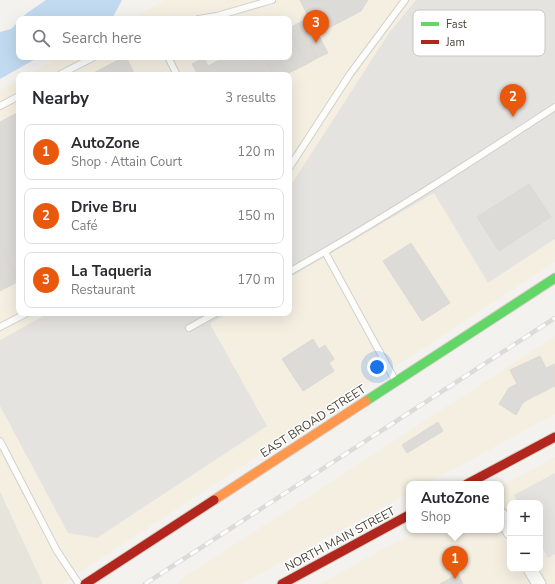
<!DOCTYPE html>
<meta charset="utf-8">
<style>
:root{--surface:#fff;--page:#f7f7f7;--text:#2b2b33;--muted:#7c7c81;--line:#e1e1e2;--accent:#ea580c}
body{margin:0;font-family:"Nunito Sans",sans-serif;background:var(--page);color:var(--text)}
.controls{position:absolute;right:12px;bottom:12px;display:grid;overflow:hidden;border-radius:8px;box-shadow:0 4px 16px #0002}
.controls button{width:36px;height:36px;display:grid;place-items:center;padding:0;border:0;border-bottom:1px solid var(--line);background:var(--surface);color:var(--text);font:20px sans-serif}
.you{position:absolute;left:377px;top:367px;width:14px;height:14px;margin:-10px;border:3px solid #fff;border-radius:50%;background:#1a73e8;box-shadow:0 0 0 6px #1a73e833}
.badge{display:grid;place-items:center;width:26px;height:26px;border-radius:50%;background:var(--accent);color:#fff;font-size:13px;font-weight:700}
.pin{position:absolute;translate:-50% -33px;filter:drop-shadow(0 1px 2px #0008)}
.pin::after{content:'';position:absolute;top:21px;width:14px;height:12px;background:inherit;clip-path:polygon(0 0,100% 0,50% 100%)}
.popup{position:absolute;left:406px;top:481px;width:98px;height:52px;box-sizing:border-box;display:grid;place-content:center;border-radius:8px;background:var(--surface);filter:drop-shadow(0 1px 3px #0005);font-size:13px;white-space:nowrap;color:var(--muted)}
.popup b{font-size:15px;color:var(--text)}
.popup::after{content:'';position:absolute;left:50%;top:100%;margin-left:-8px;border:8px solid transparent;border-top-color:var(--surface)}
.list{margin:0;padding:0;list-style:none}
h2{display:flex;justify-content:space-between;align-items:center;height:52px;margin:0;padding:0 16px;font-size:17px}
h2 small{font-size:13px;font-weight:400;color:var(--muted)}
.list li{display:grid;grid-template-columns:26px 1fr auto;gap:12px;align-items:center;box-sizing:border-box;height:56px;margin:0 8px 8px;padding:0 8px;border:1px solid var(--line);border-radius:8px}
.list b{display:block;font-size:15px;white-space:nowrap}
.list p{margin:0;font-size:13px;white-space:nowrap;color:var(--muted)}
.list em{font-size:13px;font-style:normal;color:var(--muted)}
.icon{flex:none;width:22px;height:22px;fill:none;stroke:currentColor;stroke-width:2;stroke-linecap:round;stroke-linejoin:round}
.map{position:relative;flex:none;width:555px;height:584px;overflow:hidden}
.search{position:absolute;background:var(--surface);box-shadow:0 4px 16px #0002;left:16px;top:16px;width:276px;height:44px;display:flex;align-items:center;gap:10px;box-sizing:border-box;padding:0 14px;border-radius:8px;color:var(--muted);font-size:15px}
.panel{position:absolute;background:var(--surface);box-shadow:0 4px 16px #0002;left:16px;top:72px;width:276px;height:244px;border-radius:8px}
.map>svg:first-child{display:block}
.residential{fill:#e7e4dc}
.commercial{fill:#f5efe2;fill-rule:evenodd}
.parking{fill:#e5e3df}
.water{fill:#c1daef}
.building{fill:#dddbd7;stroke:#dcd9d4}
.lines{fill:none;stroke-linecap:round;stroke-linejoin:round}
.lane-casing{stroke:#d1d0cb;stroke-width:8}
.street-casing{stroke:#d1d0cb;stroke-width:15}
.fast-casing{stroke:#d2cfc5;stroke-width:11}
.slow-casing{stroke:#d2cfc5;stroke-width:11}
.jam-casing{stroke:#d2cfc5;stroke-width:11}
.lane{stroke:#fdfdfc;stroke-width:6}
.street{stroke:#fdfdfc;stroke-width:13}
.fast{stroke:#63d668;stroke-width:9}
.slow{stroke:#ff974d;stroke-width:9}
.jam{stroke:#b3261e;stroke-width:9}
.rail-casing{stroke:#dbdbda;stroke-width:4.5}
.rail{stroke:#fff;stroke-width:3;stroke-dasharray:9;stroke-linecap:butt}
.labels{text-anchor:middle;dominant-baseline:central;stroke-width:3;stroke-linejoin:round;paint-order:stroke}
.street-label{font-size:12px;fill:#4a4539;stroke:#fff}
.key{fill:#fff;stroke:#c9c7c4;stroke-width:1}
.key-label{font-size:11px;fill:#4a4539}
</style>
<div class="map">
<svg width="555" height="584" viewBox="0 0 555 584">
<rect width="100%" height="100%" fill="#f3f2ee"/>
<path class="residential" d="M0 491 43 584H0Z"/>
<path class="commercial" d="M165 0H555V262L62 584H43L0 490V90L19 80V313H289V75H28L60 57H289V19H130Z
M555 336V414L426 484H409V493L241 584H178L177 582Z
M555 457V584H319L419 530H501V486ZM510 503H540V569H510Z"/>
<path class="parking" d="M416 0H555V239L488 283 434 193 289 278V188L389 33Z
M49 313H228L210 324 267 426 97 538 68 533 0 406V340Z
M555 473V554L548 558 540 543V503H518L514 495Z"/>
<path class="water" d="M46 0H122L113 17 110 19H20L27 13Z
M19 21V57H39L0 79V32L11 29Z"/>
<path class="building" d="M300 0H368L361 11 317 34Z
M309 17 328 53 317 58 299 23Z
M299 23 317 58 307 64 289 30V28Z
M289 30 307 64 297 69 289 54Z
M289 54 297 69 286 74 277 57H289Z
M124 57H126L135 75H90Z
M225 57H250L260 75H198L192 64 204 58 208 66Z
M250 57H264L274 75H260Z
M264 57H277L286 74 274 75Z
M19 112V281L0 246V122Z
M529 184 551 217 499 251 477 217Z
M411 243 450 303 422 321 383 261Z
M0 246 8 261 0 266Z
M8 261 19 281 0 291V266Z
M313 339 319 349 325 345 334 359 329 363 334 371 303 391 282 359Z
M540 356 546 368 555 364V386L527 400 522 404 516 415 499 404 509 388 517 384 510 370Z
M438 422 443 431 407 453 402 445Z
M458 574 463 584H440Z"/>
<g class="lines">
<defs>
<path id="lane" d="M198 19 217 16 272 0
M168 57 177 75
M59 75 94 57
M0 106 19 96
M289 168 350 74 405 0
M325 252 395 380
M289 272C380 221 468 164 555 107
M0 327 27 313
M189 328 216 313
M0 441 57 551 79 584"/>
<path id="street" d="M501 515 510 532
M530 569 539 584"/>
<path id="fast" d="M366 401 555 278"/>
<path id="slow" d="M214 500 366 401"/>
<path id="jam" d="M467 484 555 437
M85 584 214 500
M282 584 409 515"/>
</defs>
<use href="#lane" class="lane-casing"/>
<use href="#street" class="street-casing"/>
<use href="#fast" class="fast-casing"/>
<use href="#slow" class="slow-casing"/>
<use href="#jam" class="jam-casing"/>
<use href="#lane" class="lane"/>
<use href="#street" class="street"/>
<use href="#fast" class="fast"/>
<use href="#slow" class="slow"/>
<use href="#jam" class="jam"/>
<defs>
<path id="rail" d="M145 584 555 318"/>
</defs>
<use href="#rail" class="rail-casing"/>
<use href="#rail" class="rail"/>
</g>
<g class="labels">
<g class="street-label">
<text transform="translate(313 421) rotate(-33)">EAST BROAD STREET</text>
<text transform="translate(340 539) rotate(-28)">NORTH MAIN STREET</text>
</g>
</g>
<rect x="413" y="10" width="132" height="46" rx="6" class="key"/>
<rect x="421" y="22" width="18" height="4" fill="#63d668"/>
<rect x="421" y="40" width="18" height="4" fill="#b3261e"/>
<g class="key-label">
<text x="446" y="28">Fast</text>
<text x="446" y="46">Jam</text>
</g>
</svg>
<div class="controls">
<button>+</button>
<button>−</button>
</div>
<div class="you"></div>
<div class="pin badge" style="left:455px;top:579px">1</div>
<div class="popup"><b>AutoZone</b>Shop</div>
<div class="pin badge" style="left:513px;top:117px">2</div>
<div class="pin badge" style="left:316px;top:43px">3</div>
<div class="search"><svg class="icon" aria-label="search" viewBox="0 0 24 24"><circle cx="10" cy="10" r="6"/><path d="M15 15l6 6"/></svg>Search here</div>
<section class="panel">
<h2>Nearby<small>3 results</small></h2>
<ul class="list">
<li><span class="badge">1</span><div><b>AutoZone</b><p>Shop · Attain Court</p></div><em>120 m</em></li>
<li><span class="badge">2</span><div><b>Drive Bru</b><p>Café</p></div><em>150 m</em></li>
<li><span class="badge">3</span><div><b>La Taqueria</b><p>Restaurant</p></div><em>170 m</em></li>
</ul>
</section>
</div>
